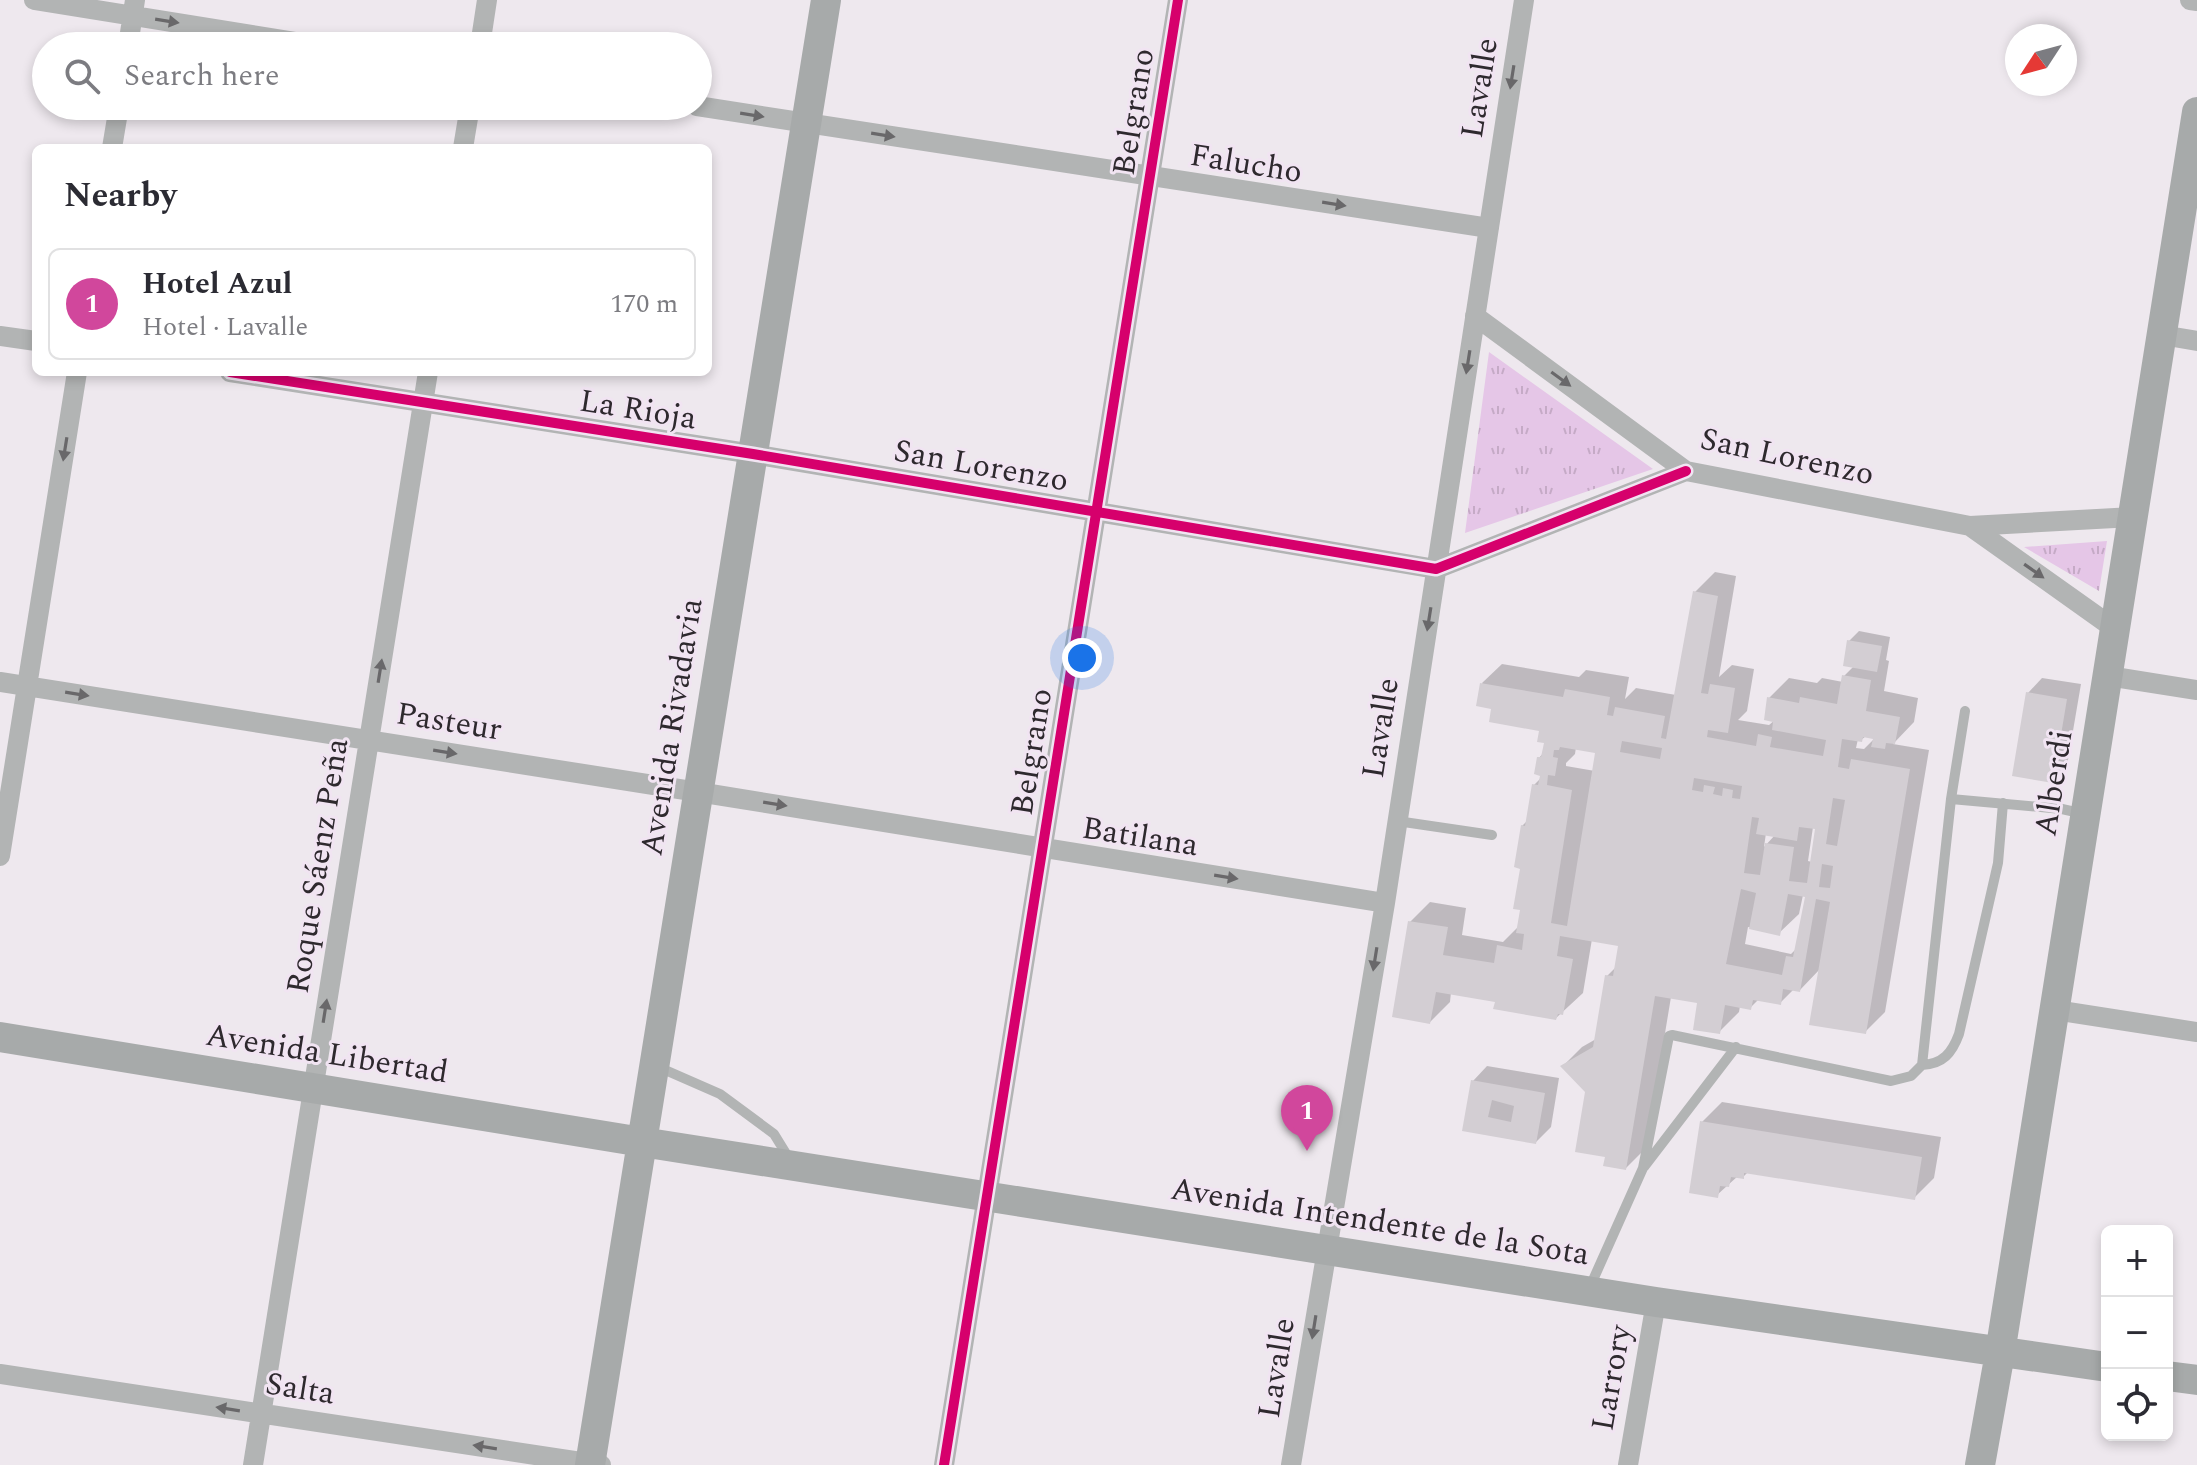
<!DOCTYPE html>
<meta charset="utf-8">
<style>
:root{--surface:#fff;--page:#f7f7f7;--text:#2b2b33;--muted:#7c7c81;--line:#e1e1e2;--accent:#111827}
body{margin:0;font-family:Spectral,serif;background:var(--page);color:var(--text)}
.controls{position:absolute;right:24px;bottom:24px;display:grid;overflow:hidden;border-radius:12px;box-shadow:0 4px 12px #0003}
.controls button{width:72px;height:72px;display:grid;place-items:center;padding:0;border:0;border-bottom:2px solid var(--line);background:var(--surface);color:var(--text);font:40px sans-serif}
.compass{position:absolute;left:2005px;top:24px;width:72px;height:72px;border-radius:50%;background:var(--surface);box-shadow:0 4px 12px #0003;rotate:234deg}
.you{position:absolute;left:1082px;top:658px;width:28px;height:28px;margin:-20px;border:6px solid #fff;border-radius:50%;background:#1a73e8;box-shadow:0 0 0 12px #1a73e833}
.badge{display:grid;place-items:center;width:52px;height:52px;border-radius:50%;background:var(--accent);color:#fff;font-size:26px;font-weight:700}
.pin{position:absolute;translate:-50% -66px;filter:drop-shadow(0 2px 4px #0008)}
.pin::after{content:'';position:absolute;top:42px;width:28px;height:24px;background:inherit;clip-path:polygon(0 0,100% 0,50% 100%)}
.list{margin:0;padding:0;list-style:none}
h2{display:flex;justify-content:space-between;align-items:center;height:104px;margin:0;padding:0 32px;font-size:34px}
h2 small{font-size:26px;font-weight:400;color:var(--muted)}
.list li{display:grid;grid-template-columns:52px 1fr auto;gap:24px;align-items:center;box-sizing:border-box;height:112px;margin:0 16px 16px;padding:0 16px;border:2px solid var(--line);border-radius:12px}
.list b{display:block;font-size:30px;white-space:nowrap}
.list p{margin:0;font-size:26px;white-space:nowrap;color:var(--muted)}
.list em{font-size:26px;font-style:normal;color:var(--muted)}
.icon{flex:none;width:44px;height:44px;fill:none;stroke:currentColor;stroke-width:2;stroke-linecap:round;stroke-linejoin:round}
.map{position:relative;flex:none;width:2197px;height:1465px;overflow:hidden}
.search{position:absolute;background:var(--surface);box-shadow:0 4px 12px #0003;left:32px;top:32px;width:680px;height:88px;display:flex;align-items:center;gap:20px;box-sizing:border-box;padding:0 28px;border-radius:44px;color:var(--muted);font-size:30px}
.panel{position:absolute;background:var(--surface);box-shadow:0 4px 12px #0003;left:32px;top:144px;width:680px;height:232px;border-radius:12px}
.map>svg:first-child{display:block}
.grass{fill:url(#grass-tufts)}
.shadow{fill:#0003;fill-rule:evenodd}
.building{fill:#d3ced3;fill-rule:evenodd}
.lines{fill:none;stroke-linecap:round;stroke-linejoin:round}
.lane{stroke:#b2b4b4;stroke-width:10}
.street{stroke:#b2b4b4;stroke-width:20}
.secondary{stroke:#a7aaaa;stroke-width:30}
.cycleway-casing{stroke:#f1e4f2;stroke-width:15}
.cycleway{stroke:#d6006c;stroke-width:10}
.oneway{fill:#69686a}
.labels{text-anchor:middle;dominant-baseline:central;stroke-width:6;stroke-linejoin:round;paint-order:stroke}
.street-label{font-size:32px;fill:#2e292e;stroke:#f1e4f2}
</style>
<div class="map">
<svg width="2197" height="1465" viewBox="0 0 2197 1465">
<defs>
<pattern id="grass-tufts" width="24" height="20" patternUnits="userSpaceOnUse" patternTransform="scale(2)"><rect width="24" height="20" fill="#e5c6e7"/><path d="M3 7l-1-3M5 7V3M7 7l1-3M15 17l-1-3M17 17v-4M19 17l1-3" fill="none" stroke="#c5aac6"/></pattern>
</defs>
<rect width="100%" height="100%" fill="#eee8ee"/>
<path class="grass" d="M1489 352 1653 469 1465 533Z
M2107 541 2099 591 2024 547Z"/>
<path class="shadow" d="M1715 572 1736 576 1719 677 1732 665 1754 669 1747 711 1738 720 1769 725 1775 720 1769 698 1789 678 1817 683 1822 678 1843 682 1844 676 1854 666 1849 641 1859 631 1890 637 1886 660 1889 661 1884 691 1918 698 1914 722 1893 744 1929 750 1885 1012 1865 1032 1820 969 1800 990 1794 989 1780 1003 1759 999 1751 1007 1740 1006 1739 1012 1719 1032 1699 1002 1671 997 1646 1148 1626 1168 1607 1156 1587 1091 1563 1066 1582 1047 1596 1039 1607 976 1617 966 1621 944 1592 939 1583 993 1556 1018 1497 1000 1451 992 1450 1002 1430 1022 1410 922 1430 902 1466 908 1462 935 1503 942 1519 926 1522 909V826L1528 820 1534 785 1542 777 1539 758 1544 752 1546 742 1542 729 1494 707 1482 683 1502 664 1579 677 1586 670 1629 677 1625 699 1636 688 1676 695 1695 592ZM1866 736 1876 737 1864 749 1856 748 1858 739 1861 740ZM1576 747 1598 751 1595 771 1566 766V763L1575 754ZM1813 827 1818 828 1812 862 1808 861ZM1766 833 1775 835 1764 847ZM1803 895 1808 896 1797 948 1791 954 1745 944 1748 927 1779 933 1799 914Z
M2042 678 2081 684 2067 766 2053 781 2028 693Z
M1487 1066 1559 1078 1551 1127 1536 1142 1464 1130 1473 1081Z
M1722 1102 1941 1137 1934 1178 1914 1198 1748 1172 1743 1177 1738 1176 1717 1195 1702 1122Z"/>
<path class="building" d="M1693 591 1718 596 1701 693 1708 694 1710 684 1735 688 1728 733 1708 730 1707 737 1756 746 1758 734 1772 737 1770 747 1823 756 1826 740 1772 730 1773 722 1764 720 1767 697 1799 703 1800 697 1837 704 1842 675 1871 680 1866 711 1900 717 1895 744 1886 743 1885 749 1871 747 1873 739 1863 737 1862 742 1842 739 1838 767 1849 769 1851 759 1910 769 1866 1034 1809 1025 1830 902 1816 899 1800 992 1783 989 1781 1005 1753 1000 1751 1010 1725 1005 1720 1034 1693 1030 1697 1003 1655 996 1626 1170 1603 1166 1605 1157 1575 1152 1585 1092 1560 1066 1593 1047 1605 975 1613 976 1618 946 1560 936 1557 956 1573 959 1563 1015 1558 1014 1556 1020 1493 1009 1495 1002 1436 992 1430 1024 1392 1017 1408 921 1448 927 1443 955 1494 963 1497 945 1522 950 1524 934 1516 933 1520 910 1513 909 1520 869 1514 867 1521 825 1525 826 1532 784 1538 785 1540 776 1534 774 1537 757H1541L1544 743 1537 742 1539 731 1489 722 1491 709 1476 706 1480 683 1563 697 1565 689 1610 697 1607 715 1613 716 1615 707 1665 716 1661 738 1666 739ZM1622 741 1662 748 1660 759 1620 752ZM1560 747 1595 753 1567 926 1551 923 1572 790 1547 785 1548 775 1555 776 1558 758 1553 757 1554 750H1559ZM1694 778 1742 786 1740 799 1732 798 1733 790 1723 788 1722 796 1713 794 1715 787 1704 785 1703 792 1692 790ZM1833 798 1845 800 1837 846 1826 844ZM1752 817 1759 818 1756 834 1797 841 1799 827 1815 829 1807 883 1789 881 1794 847 1765 843 1760 875 1744 873ZM1822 864 1833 866 1830 888 1819 887ZM1741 889 1756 893 1749 929 1780 936 1788 894 1805 897 1793 957 1786 956 1782 975 1726 964Z
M1847 640 1882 646 1877 672 1843 666Z
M2026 692 2067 699 2053 783 2012 776Z
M1471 1080 1545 1093 1536 1144 1462 1131ZM1492 1100 1514 1106 1511 1122 1488 1117Z
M1700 1121 1922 1157 1915 1200 1744 1173V1179L1731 1177 1729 1187 1720 1186 1718 1198 1689 1193Z"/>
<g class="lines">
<path class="lane" d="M1951 799 2062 809 2084 814
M1397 821 1492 835
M1922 1065C1943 1064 1952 1053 1959 1034L1998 863 2003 803
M656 1066 720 1094 774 1134 790 1160
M1644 1167 1736 1047
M1589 1289 1643 1168 1669 1036 1672 1035 1891 1081 1911 1076 1922 1065 1951 799 1965 711"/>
<path class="street" d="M34 0 321 46
M2190 0 2197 1
M128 46 135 0
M480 46 487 0
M697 106 1489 228
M112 148 119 106
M463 148 470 106
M1475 316 1686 471 1970 526 2133 517
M2162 335 2197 341
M0 336 36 341
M230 372 753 454 1436 569 1686 471
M1970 526 2115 629
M2108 676 2197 690
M0 682 698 792 1385 903
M0 856 77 372
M2055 1010 2197 1032
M0 1374 601 1465
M253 1465 428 372
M944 1465 1178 0
M1291 1465 1385 903 1524 0
M1628 1465 1656 1302"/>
<path class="secondary" d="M0 1037 642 1142 1656 1302 2107 1367
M2167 1376 2197 1380
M590 1465 826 0
M1980 1465 2000 1353 2197 112"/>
<defs>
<path id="cycleway" d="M230 372 753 454 1436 569 1686 471
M944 1465 1178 0"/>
</defs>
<use href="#cycleway" class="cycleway-casing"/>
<use href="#cycleway" class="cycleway"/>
</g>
<defs><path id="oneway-solid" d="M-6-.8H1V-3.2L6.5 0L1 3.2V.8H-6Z" transform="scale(2)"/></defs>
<g class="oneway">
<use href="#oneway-solid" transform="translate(167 21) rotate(9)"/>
<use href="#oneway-solid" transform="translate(1512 77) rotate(99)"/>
<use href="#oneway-solid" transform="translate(752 115) rotate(9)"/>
<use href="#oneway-solid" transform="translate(883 135) rotate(9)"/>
<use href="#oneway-solid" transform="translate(1334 204) rotate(9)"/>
<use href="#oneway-solid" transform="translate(1468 362) rotate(99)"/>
<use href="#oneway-solid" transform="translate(1561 379) rotate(36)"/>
<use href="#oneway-solid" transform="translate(65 449) rotate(99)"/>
<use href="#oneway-solid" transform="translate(2034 571) rotate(35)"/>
<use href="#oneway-solid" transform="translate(1429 619) rotate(99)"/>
<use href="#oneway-solid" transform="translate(380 671) rotate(-81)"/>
<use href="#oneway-solid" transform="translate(77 694) rotate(9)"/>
<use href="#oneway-solid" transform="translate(445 752) rotate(9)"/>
<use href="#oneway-solid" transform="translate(775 804) rotate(9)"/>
<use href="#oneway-solid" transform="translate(1226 877) rotate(9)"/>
<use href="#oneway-solid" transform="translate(1375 959) rotate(99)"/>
<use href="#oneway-solid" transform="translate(325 1011) rotate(-81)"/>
<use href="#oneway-solid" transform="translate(1314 1327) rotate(99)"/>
<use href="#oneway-solid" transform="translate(228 1409) rotate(-171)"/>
<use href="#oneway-solid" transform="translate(485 1447) rotate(-171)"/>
</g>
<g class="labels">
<g class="street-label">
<text transform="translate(1480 88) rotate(-81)">Lavalle</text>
<text transform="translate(1134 112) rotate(-81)">Belgrano</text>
<text transform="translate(1246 164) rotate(9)">Falucho</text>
<text transform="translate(638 410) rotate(9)">La Rioja</text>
<text transform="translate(1787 457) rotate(12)">San Lorenzo</text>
<text transform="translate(981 466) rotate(10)">San Lorenzo</text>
<text transform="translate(449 722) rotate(9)">Pasteur</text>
<text transform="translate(672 727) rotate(-81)">Avenida Rivadavia</text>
<text transform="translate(1381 728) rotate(-81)">Lavalle</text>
<text transform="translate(1032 752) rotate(-81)">Belgrano</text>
<text transform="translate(2054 783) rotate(-81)">Alberdi</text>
<text transform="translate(1140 837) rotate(9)">Batilana</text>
<text transform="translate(318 866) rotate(-81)">Roque Sáenz Peña</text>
<text transform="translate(327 1054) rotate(9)">Avenida Libertad</text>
<text transform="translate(1380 1222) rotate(9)">Avenida Intendente de la Sota</text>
<text transform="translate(1277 1368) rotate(-81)">Lavalle</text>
<text transform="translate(1612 1378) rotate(-80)">Larrory</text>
<text transform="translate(300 1389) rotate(9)">Salta</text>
</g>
</g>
</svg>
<div class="controls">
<button>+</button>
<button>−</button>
<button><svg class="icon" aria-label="locate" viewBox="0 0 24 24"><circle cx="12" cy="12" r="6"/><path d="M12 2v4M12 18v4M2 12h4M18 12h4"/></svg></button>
</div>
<svg class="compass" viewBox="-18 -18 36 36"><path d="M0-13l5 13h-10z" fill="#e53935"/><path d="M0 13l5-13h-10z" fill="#7c7c81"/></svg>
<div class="you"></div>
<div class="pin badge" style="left:1307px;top:1151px;background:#d1479c">1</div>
<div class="search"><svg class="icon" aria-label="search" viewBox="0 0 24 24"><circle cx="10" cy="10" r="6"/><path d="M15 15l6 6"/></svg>Search here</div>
<section class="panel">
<h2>Nearby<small></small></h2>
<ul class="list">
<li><span class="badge" style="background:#d1479c">1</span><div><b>Hotel Azul</b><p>Hotel · Lavalle</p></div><em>170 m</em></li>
</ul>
</section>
</div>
